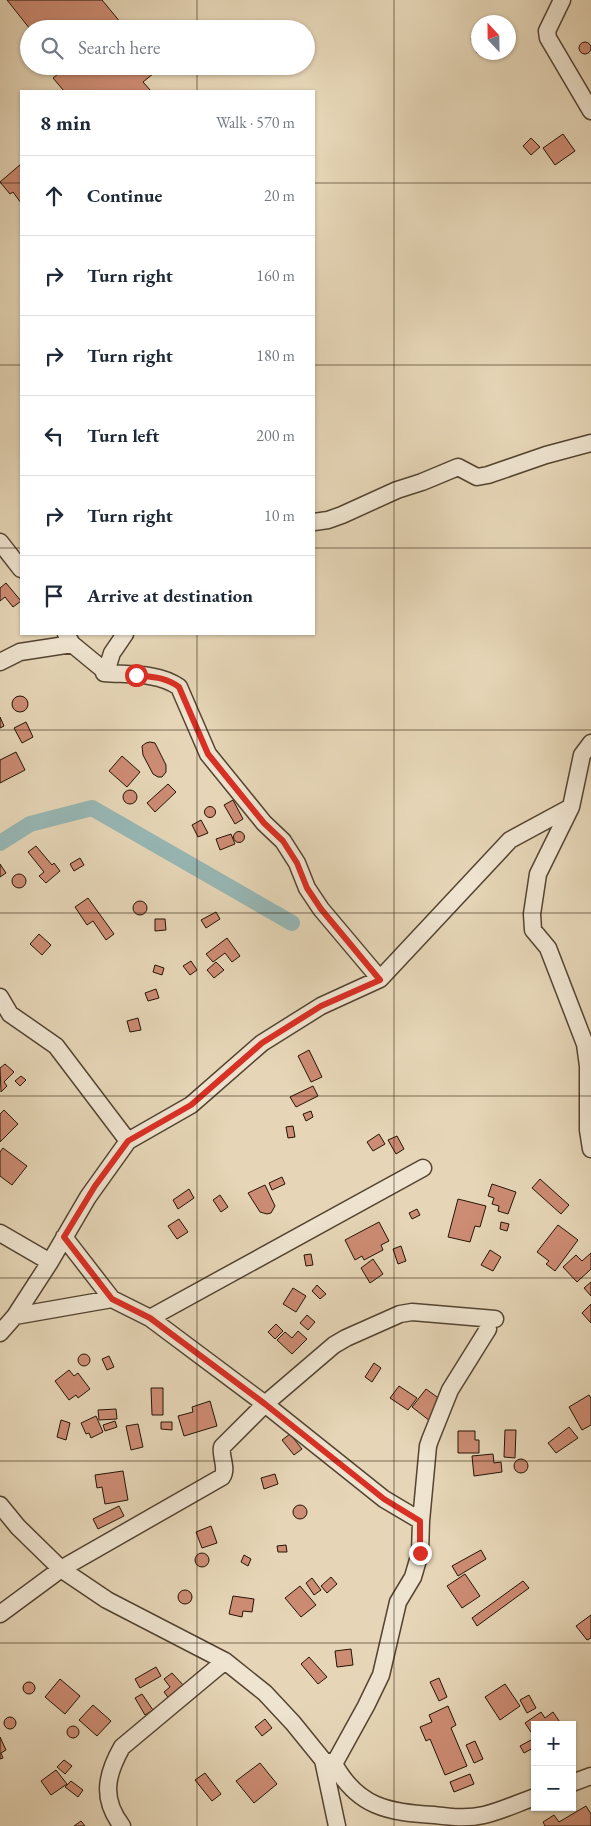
<!DOCTYPE html>
<meta charset="utf-8">
<style>
:root{--surface:#fff;--page:#f6f6f7;--text:#1f2937;--muted:#747a83;--line:#e0e1e3}
body{margin:0;font-family:"EB Garamond",serif;background:var(--page);color:var(--text)}
.controls{position:absolute;right:15px;bottom:15px;display:grid;overflow:hidden;border-radius:0px;box-shadow:0 1px 4px #0004}
.controls button{width:45px;height:45px;display:grid;place-items:center;padding:0;border:0;border-bottom:1px solid var(--line);background:var(--surface);color:var(--text);font:25px sans-serif}
.compass{position:absolute;left:471px;top:15px;width:45px;height:45px;border-radius:50%;background:var(--surface);box-shadow:0 1px 4px #0004;rotate:338deg}
.stop{position:absolute;width:15px;height:15px;margin:-11px;border:4px solid #d93025;border-radius:50%;background:#fff}
.stop.end{background:#d93025;border-color:#fff;box-shadow:0 1px 5px #0008}
.list{margin:0;padding:0;list-style:none}
h2{display:flex;justify-content:space-between;align-items:center;height:65px;margin:0;padding:0 20px;font-size:21px}
h2 small{font-size:16px;font-weight:400;color:var(--muted)}
.list li{display:grid;grid-template-columns:32px 1fr auto;gap:15px;align-items:center;box-sizing:border-box;height:80px;padding:0 20px;border-top:1px solid var(--line)}
.list b{display:block;font-size:19px;white-space:nowrap}
.list em{font-size:16px;font-style:normal;color:var(--muted)}
.icon{flex:none;width:28px;height:28px;fill:none;stroke:currentColor;stroke-width:2;stroke-linecap:round;stroke-linejoin:round}
.map{position:relative;flex:none;width:591px;height:1826px;overflow:hidden}
.search{position:absolute;background:var(--surface);box-shadow:0 1px 4px #0004;left:20px;top:20px;width:295px;height:55px;display:flex;align-items:center;gap:12px;box-sizing:border-box;padding:0 18px;border-radius:28px;color:var(--muted);font-size:19px}
.panel{position:absolute;background:var(--surface);box-shadow:0 1px 4px #0004;left:20px;top:90px;width:295px;height:545px;border-radius:0px}
.map>svg:first-child{display:block}
.lines{fill:none;stroke-linecap:round;stroke-linejoin:round}
.canal{stroke:#97b7b5;stroke-width:16}
.building{fill:#cd8c74;stroke:#231404}
.minor-casing{stroke:#544431;stroke-width:19}
.minor{stroke:#efe4d0;stroke-width:16}
.route{stroke:#d93025;stroke-width:6}
.grid{fill:none;stroke:#231404;stroke-width:1;stroke-opacity:0.55}
</style>
<div class="map">
<svg width="591" height="1826" viewBox="0 0 591 1826">
<rect width="100%" height="100%" fill="#e6d6b7"/>
<filter id="stains"><feTurbulence type="fractalNoise" baseFrequency=".004" numOctaves="4"/><feColorMatrix values="0 0 0 0 .2 0 0 0 0 .09 0 0 0 0 .02 0 0 0 .5 -.17"/></filter>
<radialGradient id="worn" r=".72"><stop offset=".6" stop-color="#630" stop-opacity="0"/><stop offset="1" stop-color="#630" stop-opacity=".3"/></radialGradient>
<g class="lines">
<path class="canal" d="M0 843 30 824 92 808 292 923"/>
</g>
<path class="building" d="M7 0H102L126 29H30Z
M478 35 480 52 477 53 471 38Z
M579 48a6 6 0 1 1 12 0a6 6 0 1 1-12 0Z
M60 66H157L159 69 143 82 151 91H64L53 78 63 70Z
M563 134 575 151 555 165 543 148Z
M531 138 540 147 531 155 523 146Z
M21 164V203L13 192 10 194 0 182Z
M6 583 21 601 13 607 5 597 0 601V588Z
M12 704a8 8 0 1 1 16 0a8 8 0 1 1-16 0Z
M0 717 4 726 0 728Z
M26 722 33 737 22 743 14 728Z
M150 742 155 743 166 765V772L162 777H158L153 774 143 755 142 746 146 743Z
M16 752 25 770 0 783V760Z
M122 756 140 772 127 787 109 771Z
M168 784 176 792 155 812 147 803Z
M123 797a7 7 0 1 1 14 0a7 7 0 1 1-14 0Z
M233 800 243 819 235 824 224 805Z
M204.5 812a5.5 5.5 0 1 1 11 0a5.5 5.5 0 1 1-11 0Z
M201 820 208 833 198 837 192 825Z
M233.5 837a5.5 5.5 0 1 1 11 0a5.5 5.5 0 1 1-11 0Z
M231 834 235 844 220 850 216 839Z
M36 846 52 865 54 863 60 871 46 883 39 876 44 872 28 852Z
M80 858 84 865 74 871 70 864Z
M0 864 6 873 0 877Z
M12 881a7 7 0 1 1 14 0a7 7 0 1 1-14 0Z
M88 898 114 934 106 940 93 921 87 925 75 907Z
M133 908a7 7 0 1 1 14 0a7 7 0 1 1-14 0Z
M216 912 220 919 206 928 201 920Z
M155 919H165L166 930 155 931Z
M39 934 51 945 42 955 30 944Z
M227 938 240 956 232 962 225 953 213 962 206 954Z
M191 961 197 970 190 975 183 966Z
M216 962 224 970 214 978 207 970Z
M155 965 164 968 162 975 153 972Z
M156 989 159 998 148 1001 145 993Z
M138 1018 141 1030 130 1032 127 1021Z
M309 1050 322 1077 311 1082 298 1056Z
M5 1064 14 1072 4 1082 7 1086 1 1092 0 1068Z
M21 1076 26 1080 20 1086 15 1081Z
M313 1086 318 1096 296 1107 290 1097Z
M4 1110 18 1124 0 1142V1114Z
M311 1111 313 1117 306 1121 303 1114Z
M293 1126 295 1137 288 1138 286 1127Z
M379 1134 385 1144 373 1151 367 1142Z
M397 1136 404 1149 396 1154 388 1140Z
M3 1148 27 1166 12 1185 0 1176V1152Z
M282 1177 285 1184 272 1190 269 1183Z
M540 1179 569 1205 561 1214 532 1188Z
M492 1184 516 1192 508 1214 498 1211 499 1206 492 1204 494 1198 488 1196Z
M265 1185 275 1206 271 1213 267 1214 260 1212 248 1193Z
M189 1189 194 1198 178 1209 173 1200Z
M220 1195 228 1207 221 1212 213 1200Z
M458 1199 486 1206 480 1227 475 1226 470 1242 448 1237Z
M417 1209 420 1215 412 1219 409 1213Z
M179 1219 188 1232 177 1239 168 1226Z
M379 1222 389 1241 381 1245 383 1250 364 1260 362 1256 355 1260 345 1240Z
M501 1222 509 1224 507 1231 500 1229Z
M558 1225 578 1240 555 1271 546 1264 549 1261 537 1252Z
M401 1246 406 1261 398 1264 393 1249Z
M490 1250 501 1257 493 1271 481 1265Z
M591 1253V1269L577 1282 563 1267 576 1255 582 1261Z
M311 1254 313 1265 306 1266 304 1255Z
M373 1259 383 1274 370 1283 361 1268Z
M591 1282V1296L584 1288Z
M317 1285 326 1294 320 1299 312 1291Z
M293 1288 306 1296 296 1312 283 1304Z
M591 1304V1323L582 1313Z
M307 1315 315 1322 308 1330 300 1323Z
M276 1324 283 1331 275 1339 268 1332Z
M298 1331 307 1339 292 1354 277 1340 285 1332 292 1338Z
M78 1360a6 6 0 1 1 12 0a6 6 0 1 1-12 0Z
M109 1356 114 1367 107 1370 102 1359Z
M374 1363 381 1368 372 1382 365 1377Z
M69 1370 74 1376 78 1373 90 1389 78 1398 76 1395 69 1400 55 1381Z
M399 1386 417 1398 408 1410 390 1398Z
M151 1388H163V1415H152Z
M426 1389 444 1402 430 1421 412 1407Z
M589 1395 591 1398V1425L582 1430 569 1407Z
M210 1401 217 1426 184 1436 178 1416 193 1412 192 1407Z
M116 1409 117 1419 99 1420 98 1410Z
M96 1416 103 1432 91 1438 89 1433 86 1434 81 1423Z
M61 1420 70 1423 66 1440 57 1437Z
M115 1421 117 1427 105 1431 103 1425Z
M161 1422H172V1430L161 1429Z
M138 1424 143 1447 131 1450 126 1426Z
M569 1427 578 1438 556 1453 548 1443Z
M505 1430H516L515 1458 504 1457Z
M458 1431H475V1440H479V1453H458Z
M290 1434 302 1449 294 1455 282 1440Z
M493 1454 494 1463 501 1462 502 1472 474 1476 472 1456Z
M514 1466a7 7 0 1 1 14 0a7 7 0 1 1-14 0Z
M123 1471 128 1500 105 1504 102 1487 97 1488 95 1475Z
M275 1474 278 1484 264 1489 261 1478Z
M293 1512a7 7 0 1 1 14 0a7 7 0 1 1-14 0Z
M119 1506 124 1516 98 1529 93 1519Z
M211 1526 217 1543 202 1548 196 1532Z
M286 1545 287 1552H278L277 1546Z
M481 1550 486 1559 458 1576 452 1566Z
M195 1560a7 7 0 1 1 14 0a7 7 0 1 1-14 0Z
M244 1555 251 1559 248 1566 241 1562Z
M465 1574 480 1596 462 1608 447 1586Z
M331 1577 337 1584 327 1593 321 1586Z
M312 1578 321 1590 314 1595 306 1583Z
M523 1581 529 1588 477 1626 472 1618Z
M300 1586 316 1605 301 1617 285 1598Z
M178 1597a7 7 0 1 1 14 0a7 7 0 1 1-14 0Z
M233 1596 254 1599 252 1612 243 1611 242 1617 229 1614Z
M591 1615V1638L587 1640 576 1626Z
M351 1649 353 1665 337 1667 335 1651Z
M309 1657 327 1677 318 1684 301 1664Z
M156 1667 161 1676 140 1688 135 1679Z
M172 1673 185 1687 170 1700 164 1692 170 1687 164 1679Z
M439 1678 447 1697 439 1701 430 1682Z
M60 1679 80 1696 65 1714 45 1697Z
M23 1688a6 6 0 1 1 12 0a6 6 0 1 1-12 0Z
M505 1684 520 1706 500 1720 485 1697Z
M142 1694 153 1710 145 1715 135 1698Z
M529 1695 536 1708 527 1713 520 1700Z
M93 1705 111 1721 97 1736 79 1720Z
M448 1706 456 1725 451 1728 467 1766 445 1775 430 1739 426 1741 420 1727 432 1722 429 1715Z
M541 1712 545 1718 553 1712 562 1725H535V1738L525 1723Z
M4 1723a6 6 0 1 1 12 0a6 6 0 1 1-12 0Z
M265 1719 272 1728 262 1736 255 1727Z
M67 1732a6 6 0 1 1 12 0a6 6 0 1 1-12 0Z
M0 1737 6 1750 1 1753 3 1758 0 1759Z
M531 1740 535 1747 524 1753 520 1746Z
M475 1741 483 1759 474 1763 466 1745Z
M64 1760 72 1766 65 1774 57 1767Z
M260 1763 277 1784 254 1803 236 1781Z
M56 1770 67 1784 51 1795 41 1781Z
M205 1773 221 1794 212 1801 195 1780Z
M470 1774 474 1784 454 1792 450 1782Z
M71 1781 83 1790 78 1797 65 1787Z
M586 1806 591 1814V1826H545L543 1822 554 1815 559 1822Z
M81 1821 85 1826H74Z"/>
<g class="lines">
<defs>
<path id="minor" d="M562 0 547 31 548 38 591 111
M314 522 328 520 342 515 397 490 422 482 458 467 477 477 488 475 546 455 591 443
M0 542 21 569
M66 634 72 644 106 672 104 673C128 675 158 672 179 687L208 754 264 823 283 841 297 863 307 888 321 909 380 979
M0 662 20 652 72 644
M106 672 112 653 125 634
M571 807 538 874 532 914 533 930 548 948 585 1044 588 1066V1130L591 1149
M0 997 10 1014 56 1046 128 1141
M0 1233 50 1262
M64 1237 112 1299
M15 1316 112 1299 150 1318 265 1404 384 1499 421 1521
M150 1318 423 1168
M0 1333 15 1316 50 1262 88 1197 128 1141 191 1105 262 1043 321 1006 380 979 510 840 571 807 582 755 591 743
M0 1505 18 1527 61 1569 107 1600 225 1661 265 1693 293 1723 323 1760 337 1826
M0 1614 61 1569 222 1477C228 1468 220 1457 222 1447L265 1404 334 1345 346 1338 400 1314 412 1312 495 1319
M323 1760 334 1764 366 1706 381 1675 398 1602 413 1577 420 1553 421 1521 428 1446 430 1440 450 1390 488 1329 487 1320 495 1319
M334 1764C358 1807 387 1812 434 1815 451 1817 467 1819 484 1815 501 1811 518 1803 535 1797
M572 1783 591 1776
M122 1826C101 1799 106 1775 122 1747L225 1661"/>
</defs>
<use href="#minor" class="minor-casing"/>
<use href="#minor" class="minor"/>
</g>
<g class="lines">
<path class="route" d="M136 675C152 677 165 677 179 687L208 754 264 823 283 841 297 863 307 888 321 909 380 980 321 1006 262 1043 191 1105 128 1141 95 1186 64 1237 112 1299 150 1318 265 1404 384 1499 420 1521V1553"/>
</g>
<path class="grid" d="M197 0V29M394 0V1826M197 66V91M0 183H21M314 183H591M0 365H21M314 365H591M0 548H21M314 548H591M197 634V1826M0 730H591M0 913H591M0 1096H591M0 1278H591M0 1461H591M0 1643H591"/>
<rect width="100%" height="100%" filter="url(#stains)"/>
<rect width="100%" height="100%" fill="url(#worn)"/>
</svg>
<div class="controls">
<button>+</button>
<button>−</button>
</div>
<svg class="compass" viewBox="-18 -18 36 36"><path d="M0-13l5 13h-10z" fill="#e53935"/><path d="M0 13l5-13h-10z" fill="#747a83"/></svg>
<div class="stop" style="left:136px;top:675px"></div>
<div class="stop end" style="left:420px;top:1553px"></div>
<div class="search"><svg class="icon" aria-label="search" viewBox="0 0 24 24"><circle cx="10" cy="10" r="6"/><path d="M15 15l6 6"/></svg>Search here</div>
<section class="panel">
<h2>8 min<small>Walk · 570 m</small></h2>
<ul class="list">
<li><svg class="icon" aria-label="ahead" viewBox="0 0 24 24"><path d="M12 20V5M6 11l6-6 6 6"/></svg><div><b>Continue</b></div><em>20 m</em></li>
<li><svg class="icon" aria-label="right" viewBox="0 0 24 24"><path d="M7 20v-9h11M14 6l5 5-5 5"/></svg><div><b>Turn right</b></div><em>160 m</em></li>
<li><svg class="icon" aria-label="right" viewBox="0 0 24 24"><path d="M7 20v-9h11M14 6l5 5-5 5"/></svg><div><b>Turn right</b></div><em>180 m</em></li>
<li><svg class="icon" aria-label="left" viewBox="0 0 24 24"><path d="M17 20v-9H6M10 6l-5 5 5 5"/></svg><div><b>Turn left</b></div><em>200 m</em></li>
<li><svg class="icon" aria-label="right" viewBox="0 0 24 24"><path d="M7 20v-9h11M14 6l5 5-5 5"/></svg><div><b>Turn right</b></div><em>10 m</em></li>
<li><svg class="icon" aria-label="arrive" viewBox="0 0 24 24"><path d="M6 21V4h12l-3 4 3 4H6"/></svg><div><b>Arrive at destination</b></div></li>
</ul>
</section>
</div>
